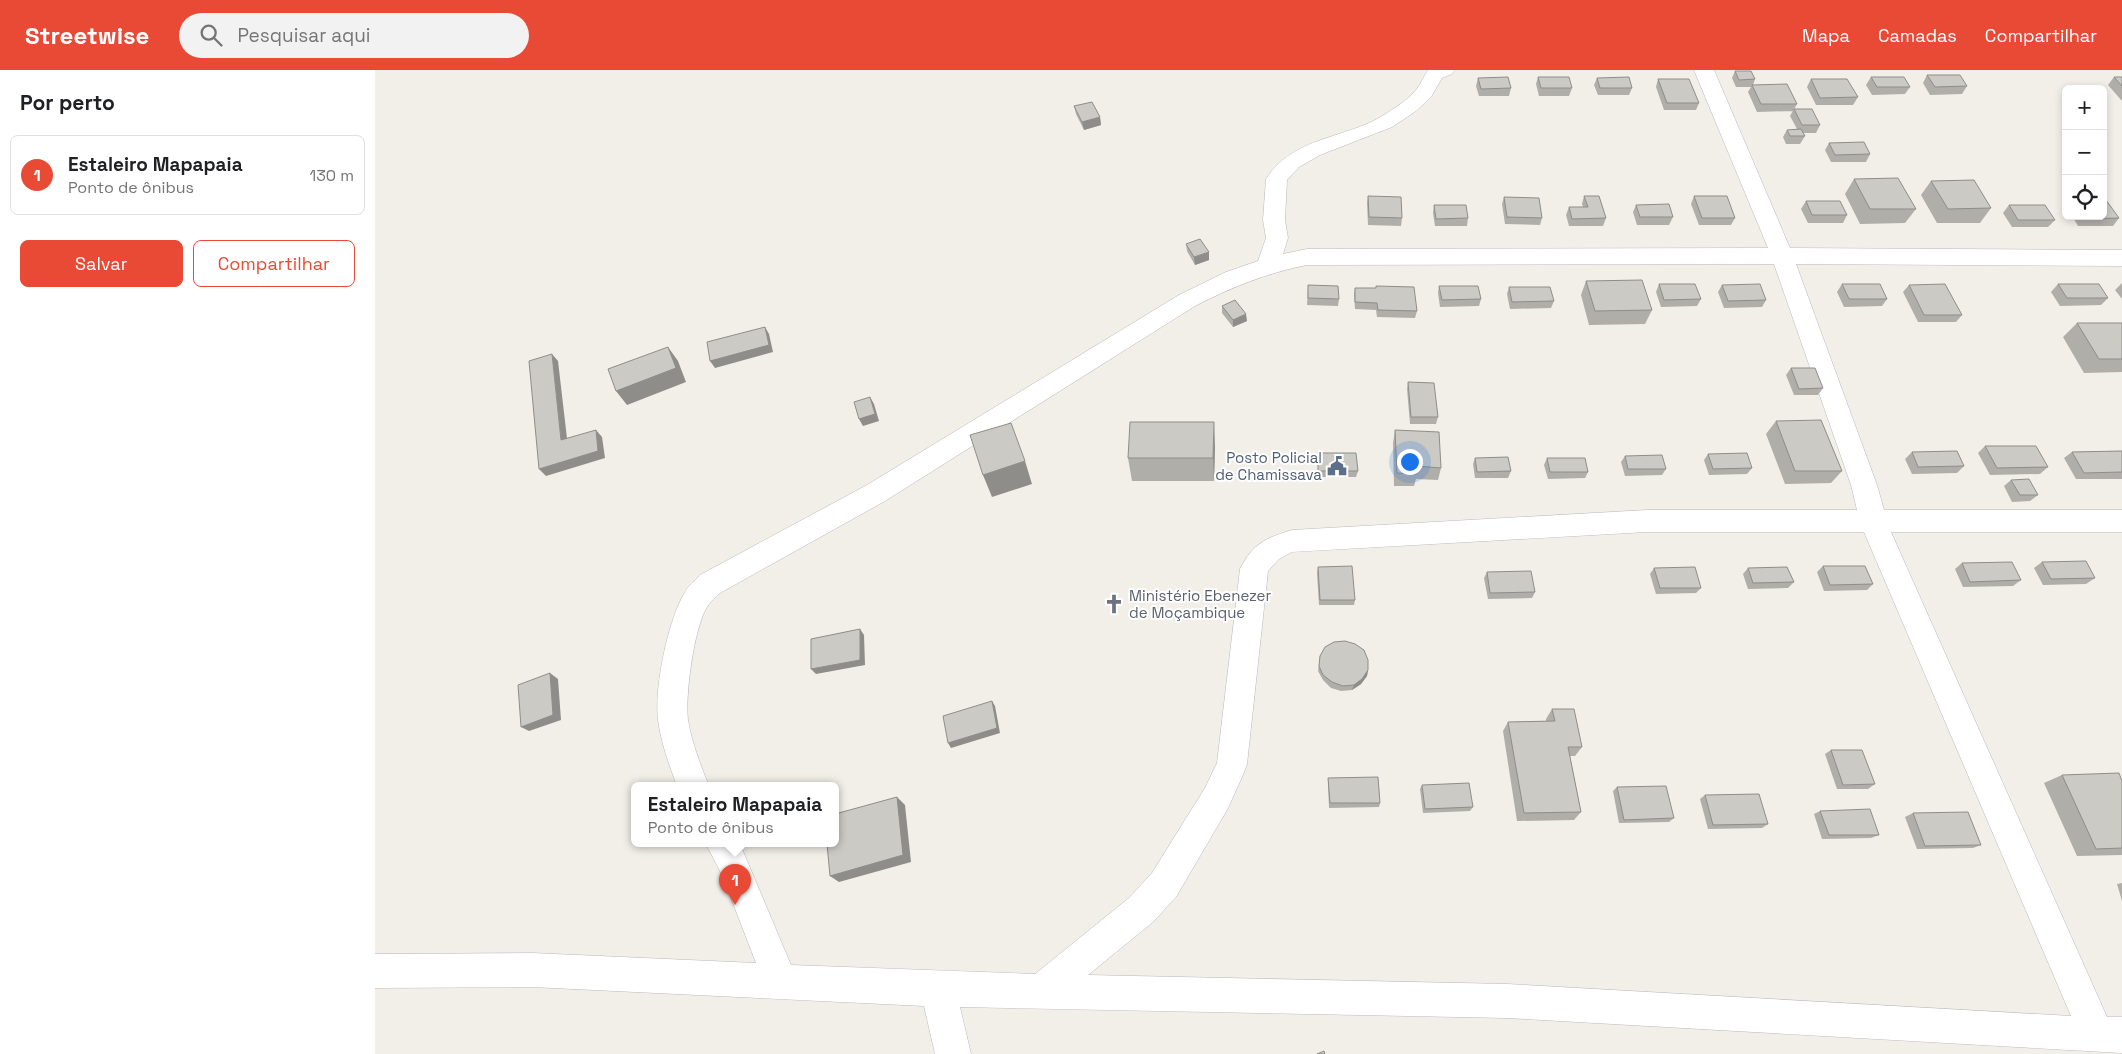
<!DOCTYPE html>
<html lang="pt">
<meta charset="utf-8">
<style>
:root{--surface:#fff;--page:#f2f2f2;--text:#202124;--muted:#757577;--line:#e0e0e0;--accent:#e94a36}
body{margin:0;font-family:"Space Grotesk",sans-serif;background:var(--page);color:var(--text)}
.controls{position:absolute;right:15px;top:15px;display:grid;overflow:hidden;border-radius:8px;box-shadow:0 2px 8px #0003}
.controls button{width:45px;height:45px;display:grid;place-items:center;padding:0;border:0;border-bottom:1px solid var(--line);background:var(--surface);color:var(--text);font:25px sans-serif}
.you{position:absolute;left:1034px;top:391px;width:18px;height:18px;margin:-12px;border:4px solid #fff;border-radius:50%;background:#1a73e8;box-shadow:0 0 0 8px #1a73e833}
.badge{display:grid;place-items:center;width:32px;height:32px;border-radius:50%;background:var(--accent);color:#fff;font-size:16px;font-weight:700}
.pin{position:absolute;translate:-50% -41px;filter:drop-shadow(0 1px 2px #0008)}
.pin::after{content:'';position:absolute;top:26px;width:18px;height:15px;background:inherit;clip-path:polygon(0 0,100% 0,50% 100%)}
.popup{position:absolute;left:256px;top:712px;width:208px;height:65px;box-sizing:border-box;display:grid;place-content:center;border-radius:8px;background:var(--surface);filter:drop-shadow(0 1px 4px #0005);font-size:16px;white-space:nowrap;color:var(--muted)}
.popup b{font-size:19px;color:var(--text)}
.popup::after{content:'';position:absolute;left:50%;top:100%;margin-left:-10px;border:10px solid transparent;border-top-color:var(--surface)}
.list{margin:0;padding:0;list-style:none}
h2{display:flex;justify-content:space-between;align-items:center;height:65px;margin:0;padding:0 20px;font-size:21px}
h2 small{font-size:16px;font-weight:400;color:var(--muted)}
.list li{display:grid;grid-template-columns:32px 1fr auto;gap:15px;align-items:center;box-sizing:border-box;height:80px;margin:0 10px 10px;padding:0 10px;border:1px solid var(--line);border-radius:8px}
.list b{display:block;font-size:19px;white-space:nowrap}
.list p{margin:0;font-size:16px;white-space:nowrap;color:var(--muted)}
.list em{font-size:16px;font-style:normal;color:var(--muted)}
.actions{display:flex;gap:10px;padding:15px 20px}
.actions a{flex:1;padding:11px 0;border:1px solid var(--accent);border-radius:8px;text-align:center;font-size:18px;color:var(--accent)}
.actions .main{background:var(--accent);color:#fff}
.icon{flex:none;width:28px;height:28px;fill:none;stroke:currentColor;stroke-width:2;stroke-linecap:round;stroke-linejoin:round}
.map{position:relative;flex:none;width:1747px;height:984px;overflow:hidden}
header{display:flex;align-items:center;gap:30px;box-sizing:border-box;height:70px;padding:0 25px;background:var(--accent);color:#fff}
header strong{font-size:24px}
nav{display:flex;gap:28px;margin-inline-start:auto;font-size:18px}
.search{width:350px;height:45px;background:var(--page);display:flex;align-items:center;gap:12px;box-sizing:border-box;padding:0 18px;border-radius:28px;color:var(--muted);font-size:19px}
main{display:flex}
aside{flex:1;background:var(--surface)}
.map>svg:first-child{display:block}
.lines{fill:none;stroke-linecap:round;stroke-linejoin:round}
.minor-casing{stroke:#b8b9be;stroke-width:1}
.minor{fill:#fff;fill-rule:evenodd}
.wall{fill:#afaea9}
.shaded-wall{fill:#8f8d8a}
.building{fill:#cccac5;stroke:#8f8d8a}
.labels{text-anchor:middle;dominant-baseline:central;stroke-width:4;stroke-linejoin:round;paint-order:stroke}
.service-label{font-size:15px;fill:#4e5e75;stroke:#fff;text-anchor:end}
.worship-label{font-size:15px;fill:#5b616d;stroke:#fff;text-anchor:start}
</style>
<header>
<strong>Streetwise</strong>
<div class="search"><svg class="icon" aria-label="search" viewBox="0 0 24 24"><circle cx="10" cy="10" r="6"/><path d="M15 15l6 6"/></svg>Pesquisar aqui</div>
<nav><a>Mapa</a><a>Camadas</a><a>Compartilhar</a></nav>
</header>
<main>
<aside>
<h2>Por perto<small></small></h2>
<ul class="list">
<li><span class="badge">1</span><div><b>Estaleiro Mapapaia</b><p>Ponto de ônibus</p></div><em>130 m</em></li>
</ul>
<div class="actions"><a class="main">Salvar</a><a>Compartilhar</a></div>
</aside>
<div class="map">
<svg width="1747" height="984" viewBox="0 0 1747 984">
<rect width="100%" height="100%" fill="#f1efe8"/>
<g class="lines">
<defs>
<path id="minor" d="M1053 0H1080L1077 4 1067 8 1056 27 1041 41 1017 57 945 85 924 97 912 110 910 150 913 168 908 184 932 179 1393 178 1319 0H1339L1415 178 1747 180V196L1421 194 1502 415 1509 440H1747V462H1516L1732 947H1747V983L1132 948 585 937 596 984H560L549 936 157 917 0 918V884L157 883 381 893 347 805 331 774H365L416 895 660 904 754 828 777 803 830 718 842 693 865 499C878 473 891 468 917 460L1272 440H1482L1476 415 1399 194 932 195C892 203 857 217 820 236L510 431 345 523C341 527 335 532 332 537 319 558 310 625 313 650 317 673 325 694 334 716H302C294 694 286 673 283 650 279 618 293 550 310 522 313 516 320 511 325 505L492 415 804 225 851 202 883 191 891 168 888 150 891 109C917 68 966 69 1004 48 1017 40 1032 31 1041 20 1046 14 1049 6 1053 0ZM1272 462H1489L1696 946 1132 914 713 905 778 852 801 827 852 740 868 705 872 694 893 501 904 489 917 482Z"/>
</defs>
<use href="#minor" class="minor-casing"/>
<use href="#minor" class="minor"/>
</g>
<path class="wall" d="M1360 1 1380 9 1378 15 1422 34 1418 41 1382 42 1373 22 1376 17H1361L1357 8Z
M1552 5 1592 16 1587 24 1555 25 1548 13Z
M1163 7 1197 18 1194 26H1164L1161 14Z
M1496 7 1535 17 1530 24 1497 25 1491 15Z
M1739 7H1747V31L1733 15Z
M1103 8 1136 18 1134 26H1104L1101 16Z
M1222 8 1257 18 1254 25H1223L1219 15Z
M1283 9 1324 33 1321 40H1289L1281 17Z
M1436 9 1483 27 1478 35H1441L1432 17Z
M699 36 725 47 726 55 709 60 701 44Z
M1419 39 1445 55 1441 63H1428L1430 66 1425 74H1411L1408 67 1412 60 1422 59 1415 46Z
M1454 73 1495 84 1491 92H1456L1450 80Z
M1479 109 1541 139 1530 153 1485 154 1470 124Z
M1556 111 1616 138 1605 153H1562L1546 125Z
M993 126 1027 148 1026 156 993 155 992 133Z
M1209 126 1231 148 1228 156H1194L1191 145 1194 137H1208L1207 134Z
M1319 126 1360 148 1356 155H1324L1316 134Z
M1129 127 1167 148 1165 155 1130 154 1127 134Z
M1431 131 1472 145 1468 153H1433L1426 139Z
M1059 135 1093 148 1092 156H1060L1058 143Z
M1261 135 1298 147 1294 155H1262L1258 142Z
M1634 135 1680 150 1673 157H1637L1628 143Z
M1697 146H1728L1744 148 1738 156H1703Z
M811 174 834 190 820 195 812 181Z
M1211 211 1277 240 1270 254 1214 255 1206 225Z
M1747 213V229L1740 220Z
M1284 214 1326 229 1322 236 1286 237 1281 222Z
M1467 214 1512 229 1507 236 1469 237 1462 222Z
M1683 214 1733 228 1726 235 1685 236 1676 222Z
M933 215 964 229 963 236 932 235Z
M1347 215 1391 230 1387 237 1349 238 1343 222Z
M1534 215 1587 245 1581 252H1543L1528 222Z
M1064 216 1106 229 1104 236 1065 237 1063 223Z
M1134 217 1179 231 1176 238 1135 239 1132 224Z
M980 218 1042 241 1040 248 1002 247 1001 240 980 239 979 225Z
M847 236 872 251 858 257 847 243Z
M1702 253H1747V302L1709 303 1688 267Z
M1416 298 1448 318 1443 325H1419L1411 305Z
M1033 312 1063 347 1061 354H1035L1032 319Z
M1401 351 1467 401 1456 413 1410 414 1391 364Z
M1020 360 1066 398 1063 410 1041 409 1039 416H1019L1018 373Z
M840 376 839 411H757L753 388Z
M1610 376 1673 397 1665 404 1615 405 1603 383Z
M1747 381V409H1701L1689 388 1697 382Z
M1537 382 1589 396 1582 403 1537 404 1530 389Z
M943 383 983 401 981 407H943Z
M1333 384 1377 398 1372 404 1334 405 1329 390Z
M1250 386 1291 399 1287 405 1250 406 1246 392Z
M1100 388 1136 401 1133 408H1100L1098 394Z
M1172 388 1213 402 1210 408 1173 409 1169 395Z
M1636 410 1663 425 1655 431 1637 432 1629 416Z
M1667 492 1720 508 1711 514 1668 515 1659 498Z
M1587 493 1646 510 1638 516 1588 517 1580 499Z
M1448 496 1498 514 1492 520 1449 521 1442 502Z
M943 497 980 530 979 535H944L942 503Z
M1279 498 1326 518 1321 523 1281 524 1275 504Z
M1373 498 1419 512 1413 518 1373 519 1368 504Z
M1112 502 1160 522 1157 528 1113 529 1109 508Z
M945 586 993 600 992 606 986 614 977 620 966 621 956 618 948 610 943 601Z
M1177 639 1207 677 1200 686H1195L1206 742 1199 750 1142 751 1128 661 1133 652 1171 651V649Z
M1456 680 1500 714 1493 719H1462L1450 684Z
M1687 705 1747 711V785L1702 786 1669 713Z
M953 708 1005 733 1004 737 954 738 953 712Z
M1047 715 1098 737 1095 741 1048 743 1045 719Z
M1242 717 1299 748 1294 752 1244 753 1238 721Z
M1330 725 1393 754 1387 758 1333 759 1325 729Z
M1445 741 1504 765 1496 768 1447 769 1439 744Z
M1538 743 1606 775 1598 778 1542 779 1530 747Z
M1747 813V831L1742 814Z"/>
<path class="shaded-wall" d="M725 47 726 55 709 60 707 52Z
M834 182V190L820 195 819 187Z
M871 244 872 251 858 257V250Z
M390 257 394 264 398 282 340 298 335 291Z
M293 277 303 291 311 312 252 335 241 321Z
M177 284 183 291 193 377 186 370Z
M495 327 499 334 504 351 488 356 484 349Z
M839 352 840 376 839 411 838 388Z
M221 360 227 367 230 388 171 406 164 399Z
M650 391 657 414 617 427 608 405Z
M485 559 489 565 490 595 441 604 436 599Z
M993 600 992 606 986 614 977 620 979 615Z
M175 603 183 609 186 650 154 661 146 657Z
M617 631 620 636 625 663 576 678 573 673Z
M522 727 530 735 536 792 464 812 455 806Z"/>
<path class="building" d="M1360 1H1376L1380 9 1364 10Z
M1552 5H1585L1592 16 1560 17Z
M1133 7 1136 18 1106 19 1103 8Z
M1163 7H1194L1197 18H1166Z
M1254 7 1257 18H1225L1222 8Z
M1496 7H1529L1535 17H1502Z
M1739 7H1747V16Z
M1283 9H1314L1324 33H1292Z
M1436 9H1472L1483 27 1445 28Z
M1412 14 1422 34H1386L1377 15Z
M717 32 725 47 707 52 699 36Z
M1419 39H1437L1445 55H1427Z
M1426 59 1430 66H1415L1412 60Z
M1489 72 1495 84 1460 85 1454 73Z
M1523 108 1541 139H1495L1479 109Z
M1599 110 1616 138 1573 139 1556 111Z
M993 126 1026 127 1027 148 994 147Z
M1209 126H1224L1231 148 1197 149 1194 137H1213Z
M1319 126H1352L1360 148H1327Z
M1728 126 1744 148 1710 149 1709 146H1728Z
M1129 127 1164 128 1167 148 1132 147Z
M1431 131H1465L1472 145H1437Z
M1294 134 1298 147H1265L1261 135Z
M1059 135H1091L1093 148 1061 149Z
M1634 135H1670L1680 150H1643Z
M825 169 834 182 819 187 811 174Z
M1267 210 1277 240 1220 241 1211 211Z
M1284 214H1320L1326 229 1289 230Z
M1385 214 1391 230 1353 231 1347 215Z
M1467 214H1505L1512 229H1474Z
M1570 214 1587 245H1549L1534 215Z
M1683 214H1724L1733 228H1692Z
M933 215 963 216 964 229 933 228Z
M1001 216 1039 217 1042 241 1003 240 1002 233 980 232V218H1001Z
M1064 216H1103L1106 229 1067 230Z
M1134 217H1175L1179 231 1137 232Z
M860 230 871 244 858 250 847 236Z
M1702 253H1747V289H1724Z
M390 257 394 275 335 291 332 272Z
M293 277 301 298 241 321 233 299Z
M177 284 186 370 221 360 223 381 164 399 154 291Z
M1416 298H1440L1448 318 1424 319Z
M1033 312 1059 313 1063 347H1036Z
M495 327 500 344 484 349 479 332Z
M1446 350 1467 401H1420L1401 351Z
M755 352H839L838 388H753Z
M636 353 650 391 608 405 595 365Z
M1020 360 1064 362 1066 398 1042 396V404L1022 403Z
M1610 376H1661L1673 397 1622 398Z
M1582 381 1589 396 1543 397 1537 382Z
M1747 381V402L1709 403 1697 382Z
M943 383H981L983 401H943Z
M1372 383 1377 398 1338 399 1333 384Z
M1287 385 1291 399H1253L1250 386Z
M1133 387 1136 401 1102 402 1100 388Z
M1172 388H1210L1213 402H1175Z
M1654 409 1663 425H1645L1636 410Z
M1711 491 1720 508 1676 509 1667 492Z
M1637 492 1646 510 1595 512 1587 493Z
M977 496 980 530H945L943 497Z
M1448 496H1490L1498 514 1455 515Z
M1320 497 1326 518H1285L1279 498Z
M1412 497 1419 512 1378 513 1373 498Z
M1156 501 1160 522 1115 523 1112 502Z
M485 559V590L436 599V569Z
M970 571 980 574 989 580 993 590V600L987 609 979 615 968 616 957 612 948 605 944 596 945 586 950 577 959 572Z
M175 603 178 645 146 657 143 615Z
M617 631 622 658 573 673 568 646Z
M1177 639H1199L1207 677H1193L1206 742 1149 743 1133 652 1180 651Z
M1456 680H1487L1500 714 1468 715Z
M1744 703 1747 711V778L1721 779 1687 705Z
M1003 707 1005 733H955L953 708Z
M1094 713 1098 737 1050 739 1047 715Z
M1291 716 1299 748 1249 750 1242 717Z
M1384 724 1393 754 1338 755 1330 725Z
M522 727 528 785 455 806 452 774H460V744Z
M1495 739 1504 765H1454L1445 741Z
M1593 742 1606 775 1550 776 1538 743Z
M949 981 950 984H942Z"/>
<defs>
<symbol id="civic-bare" viewBox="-9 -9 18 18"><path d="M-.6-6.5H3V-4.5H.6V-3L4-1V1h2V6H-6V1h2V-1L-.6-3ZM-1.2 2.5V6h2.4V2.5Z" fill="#5c6f8a" stroke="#fff" stroke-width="2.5" paint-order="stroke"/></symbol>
<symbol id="church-bare" viewBox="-9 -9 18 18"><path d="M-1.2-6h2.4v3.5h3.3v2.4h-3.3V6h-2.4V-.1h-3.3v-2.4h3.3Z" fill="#6b7280" stroke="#fff" stroke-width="2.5" paint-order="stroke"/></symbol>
</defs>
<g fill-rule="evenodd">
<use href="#civic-bare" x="948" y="382" width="28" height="28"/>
<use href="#church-bare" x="725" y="520" width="28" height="28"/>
</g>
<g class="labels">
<g class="service-label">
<text x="947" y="387">Posto Policial<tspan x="947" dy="17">de Chamissava</tspan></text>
</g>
<g class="worship-label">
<text x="754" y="525">Ministério Ebenezer<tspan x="754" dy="17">de Moçambique</tspan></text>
</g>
</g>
</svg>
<div class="controls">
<button>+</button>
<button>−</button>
<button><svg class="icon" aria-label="locate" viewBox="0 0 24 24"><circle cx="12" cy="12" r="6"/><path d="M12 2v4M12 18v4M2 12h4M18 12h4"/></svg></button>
</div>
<div class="you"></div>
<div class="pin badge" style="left:360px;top:835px">1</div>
<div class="popup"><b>Estaleiro Mapapaia</b>Ponto de ônibus</div>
</div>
</main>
